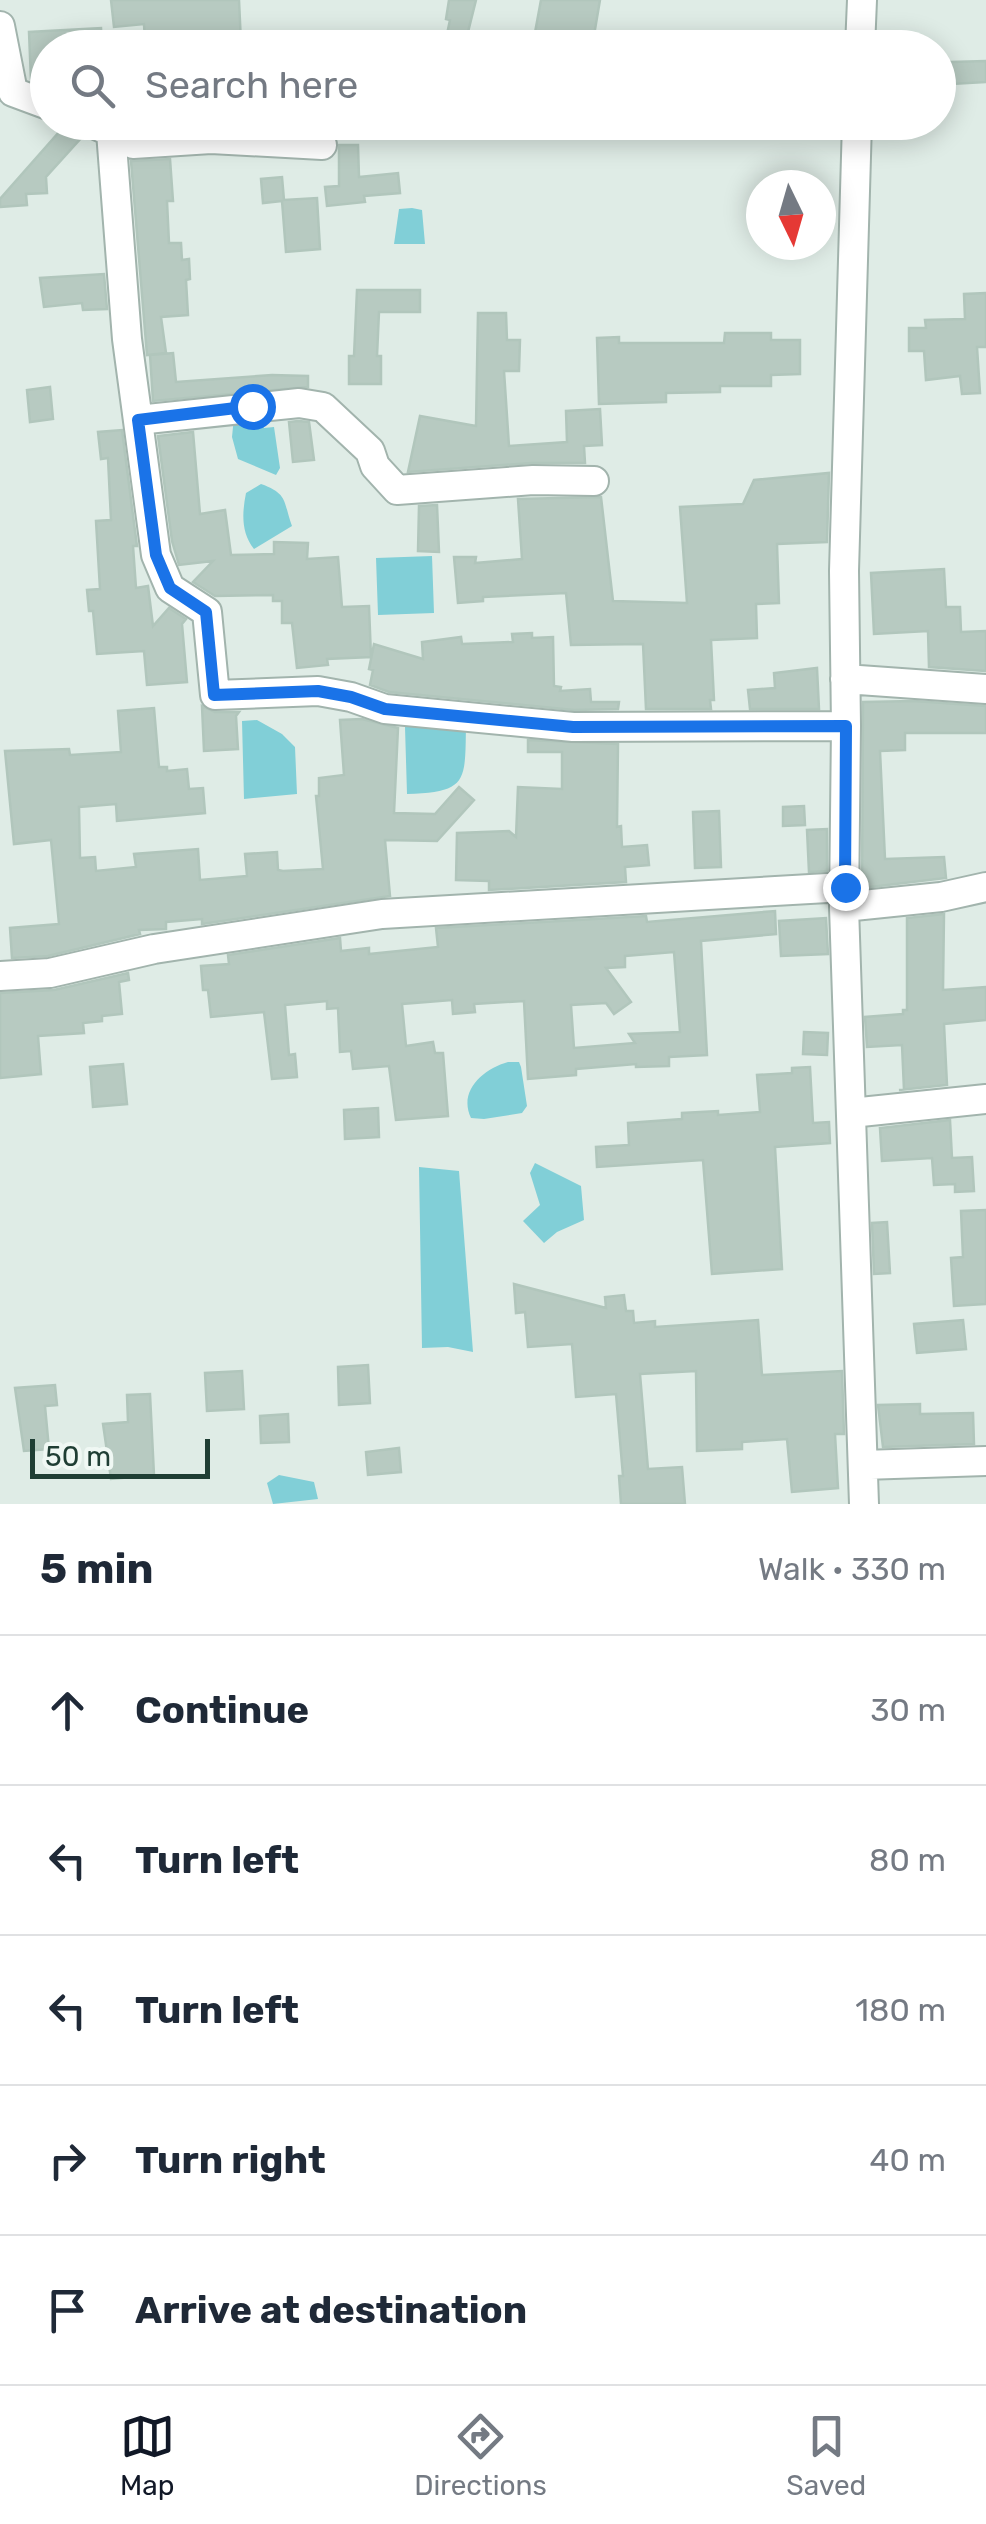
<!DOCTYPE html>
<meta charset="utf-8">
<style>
:root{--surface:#fff;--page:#f2f2f3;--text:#1f2937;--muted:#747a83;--line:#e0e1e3;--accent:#111827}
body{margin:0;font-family:Rubik,sans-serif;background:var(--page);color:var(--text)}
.compass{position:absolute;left:746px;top:170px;width:90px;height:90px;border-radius:50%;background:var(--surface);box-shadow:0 5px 25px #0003;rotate:175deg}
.scale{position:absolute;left:30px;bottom:25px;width:180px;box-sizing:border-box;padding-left:10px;border:5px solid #1f3e34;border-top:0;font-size:28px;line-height:35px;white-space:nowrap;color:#1f3e34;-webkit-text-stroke:8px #f0f8f4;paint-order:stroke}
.stop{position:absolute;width:30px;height:30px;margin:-22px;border:8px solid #1a73e8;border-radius:50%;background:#fff}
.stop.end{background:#1a73e8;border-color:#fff;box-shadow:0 2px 10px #0008}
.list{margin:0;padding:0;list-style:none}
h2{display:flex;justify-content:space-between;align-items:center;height:130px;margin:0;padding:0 40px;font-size:42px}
h2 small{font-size:32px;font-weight:400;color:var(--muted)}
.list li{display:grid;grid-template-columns:65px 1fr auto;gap:30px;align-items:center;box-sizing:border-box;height:150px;padding:0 40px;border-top:2px solid var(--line)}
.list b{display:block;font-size:38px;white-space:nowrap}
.list em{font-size:32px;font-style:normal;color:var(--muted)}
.icon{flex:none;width:55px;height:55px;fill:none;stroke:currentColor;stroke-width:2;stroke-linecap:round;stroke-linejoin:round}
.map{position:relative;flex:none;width:986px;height:1504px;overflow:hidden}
.search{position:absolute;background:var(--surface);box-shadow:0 5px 25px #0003;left:30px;right:30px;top:30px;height:110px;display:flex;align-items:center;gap:25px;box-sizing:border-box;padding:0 35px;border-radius:55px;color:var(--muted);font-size:38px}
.sheet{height:880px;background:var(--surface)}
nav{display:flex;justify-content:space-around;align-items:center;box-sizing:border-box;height:140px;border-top:2px solid var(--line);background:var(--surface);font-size:28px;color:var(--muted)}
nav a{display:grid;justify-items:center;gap:5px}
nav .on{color:var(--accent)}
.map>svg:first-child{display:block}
.water{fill:#81cfd7}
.building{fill:#b7cac1;stroke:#b1c6bc;stroke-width:2.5;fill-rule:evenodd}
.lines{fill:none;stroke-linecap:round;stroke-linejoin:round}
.minor-casing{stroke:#a2b4ad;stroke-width:32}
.minor{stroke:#fff;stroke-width:28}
.route{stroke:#1a73e8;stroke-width:12}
</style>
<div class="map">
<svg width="986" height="1504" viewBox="0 0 986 1504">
<rect width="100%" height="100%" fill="#dfece6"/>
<path class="water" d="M412 208 422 210 425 244H394L399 209Z
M261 414 264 428 274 427 280 468 276 475 238 459 232 437 234 417Z
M261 484C289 494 283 502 292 526L254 549C241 533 242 513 246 493Z
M432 556 434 613 378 615 376 558Z
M257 720 282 734 295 747 297 794 244 799 242 721Z
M466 725C465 782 468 792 407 794L405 727Z
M508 1062H519L521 1067 527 1106 522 1113 484 1119 471 1118C458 1091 483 1069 508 1062Z
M535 1163 581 1186 584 1220 557 1232 544 1243 523 1221 540 1205 530 1173Z
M419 1167 459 1171 473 1352 448 1347 422 1348Z
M279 1475 314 1482 318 1499 273 1504 267 1483Z"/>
<path class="building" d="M111 0H239L241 43 150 48V41H145L144 24 114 27Z
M449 0H476L464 48H444L450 20 446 19Z
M541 0H600L592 47 534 38Z
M101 28 102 48H48V86L31 80 29 32Z
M986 61V82L952 84 951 62Z
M67 123 82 137 46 177 47 193 26 194 27 205 0 207V199Z
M339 145H358L359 177 398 173 400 193 364 196 365 202 327 206 325 187 339 186Z
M170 159 173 201H167L169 243H181L182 260 189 259 190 279 186 280 188 315 161 317 166 353 147 355 131 161Z
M282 177 284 200 317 198 320 249 286 252 282 201 263 203 261 179Z
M104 274 107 309 83 310 82 303 44 307 40 278Z
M357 290H420V312H379L377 356H381V384H349V356H354Z
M986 293V347H977L980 393 962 394 960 376 926 380 924 351H909V328H926L925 320 965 319 964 294Z
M478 313H506L507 340H520L519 371H504L509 446 567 442 566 411 600 409 602 445 584 446 585 463H532L408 472 420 416 476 426Z
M725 333H771V340H800V374L771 375V386H720V392L666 393V402L599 404 597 338 619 337V343H724Z
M173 353 176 382 272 375 308 376V387L153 401 150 355Z
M50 387 53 419 30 422 27 390Z
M298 421 309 422 314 460 293 462 289 422Z
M122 430 137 546H133L136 588 148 586 153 626 169 608 186 619 182 624 187 682 147 685 144 651 97 654 93 611H89L87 590 100 589 96 521 111 520 108 458 101 459 98 432Z
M193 432 200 514 225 510 231 555 274 554V542L308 543 307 559 338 557 342 607 369 606 371 657 327 659 328 665 297 668 292 623H282V601H273V595L215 596 193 582 213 561 179 565 172 541 158 436Z
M829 473 827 542 777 544 779 603 756 604 757 638 711 640 714 700H710L711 709H646L643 644 571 645 566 593 483 597V601L458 603 454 557H476L475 563 522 559 518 499 601 497 613 601 687 603 680 507 743 504 754 480Z
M437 505 439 552 418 551 419 506Z
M944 569 946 607H960L961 632 986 631V671L929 667 928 631 874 634 871 573Z
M532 633V638L553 637 554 686 561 687 560 691 590 689 591 702H619L618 709 574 710 389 692 370 685 373 670 369 669 374 644 423 659 422 642 461 637 462 644 513 642 512 634Z
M817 668 819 709H750L748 690 775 688 774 673Z
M914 701 986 706V733H905V750L880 751 885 859 944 857 946 878 862 888 863 702Z
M202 706 215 712H239L236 716 238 749 204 751Z
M154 708 159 767H167V771L187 769 189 789 203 788 205 813 117 821 116 804 79 807 80 858 95 857 96 871 136 867 134 854 198 849 200 880 247 876 245 854 277 852 278 870 283 871 323 869 316 796H319V778L344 775 340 720 362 719 398 728 394 813 435 814 459 787 474 800 437 841 385 840 390 896 202 924V919L166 922V929L139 930 140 934 48 956 12 958 10 928 59 924 51 840 14 844 5 751 69 749 70 755 121 752 118 711Z
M528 740 618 744 617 827 621 826 622 847 647 845 649 865 625 867 626 882 489 890V881L456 880 457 833 509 831 516 837 518 787 562 789V752H528Z
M804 806 805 825 783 826V807Z
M719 811 721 867 695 868 693 812Z
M827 829V871L809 872 807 830Z
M775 911 776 934 701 941 707 1055 669 1057V1066L636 1067V1064L576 1069V1075L528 1079 524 1001 474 1004 475 1012 453 1014 452 1000 402 1004 406 1046 433 1042 435 1053H443L448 1116 396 1120 389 1066 353 1069 351 1051 340 1052 338 1008 327 1009V1001L285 1005 289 1055 295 1054 297 1077 272 1079 264 1012 211 1017 208 990H203L201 966 229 964 228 955 340 938 341 951 369 948V954L438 947 436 928 646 916 647 922ZM674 952 680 1032 629 1034 635 1043 574 1048 571 1005 606 1003 614 1014 631 1002 606 968 625 967V956Z
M944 914 943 990 986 987V1020L944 1024 947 1085 899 1090H904L902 1045 867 1047 865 1017 903 1014V1010H907V918Z
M826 918 828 954 781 956 779 921Z
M128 973 129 980 119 982 122 1014 102 1016V1021L83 1023 84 1033 38 1036 41 1074 0 1078V993L54 990Z
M804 1032 828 1033 827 1055 803 1054Z
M123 1064 127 1104 93 1107 90 1067Z
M810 1067 813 1123 829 1122 830 1143 775 1147 782 1269 712 1274 703 1160 597 1167 596 1147 629 1145 628 1123 682 1119V1113L718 1111V1115L760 1112 757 1075 792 1073V1068Z
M378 1108 379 1137 345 1139 344 1110Z
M950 1120 952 1158 972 1157 974 1191 955 1192V1184L934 1185 932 1158 882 1161 880 1128Z
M986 1210V1304L954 1306 951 1258 963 1257 961 1211Z
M887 1222 890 1273 874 1274 872 1223Z
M514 1284 606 1308 605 1297 624 1295 626 1311H633L634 1323 655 1321V1327L758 1320 762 1375 842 1371 844 1434H835L838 1488 792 1492 787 1439 742 1442V1449L697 1451 696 1371 640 1374 648 1469 682 1467 685 1504H621L619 1476H623L616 1394 576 1397 572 1344 528 1347 525 1312 516 1313Z
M963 1320 966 1349 917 1353 914 1324Z
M368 1365 370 1403 339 1405 338 1367Z
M242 1371 244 1409 207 1411 205 1373Z
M55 1385 57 1405 45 1406 49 1449 24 1451 15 1388Z
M150 1394 154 1475 111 1479 103 1424 128 1422 127 1395Z
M920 1404V1414L973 1413 974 1444 883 1447 878 1405Z
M288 1414 289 1442 261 1443 260 1416Z
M399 1448 401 1472 368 1475 366 1452Z"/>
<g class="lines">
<defs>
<path id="minor" d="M0 26 13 92 48 105
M860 48 862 0
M90 122 111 132 127 339 156 555 170 588 207 612 215 695 318 691 351 697 385 709 573 727 846 726
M857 122 844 571 846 726 844 907 864 1504
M111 132 133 144 211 139 322 145
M138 420 299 403 323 407 370 451 375 466 397 490 533 480 594 481
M845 679 986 689
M844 907 941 897 986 887
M0 976 50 973 154 949 382 914 845 887
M851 1113 986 1099
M863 1465 986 1461"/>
</defs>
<use href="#minor" class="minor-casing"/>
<use href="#minor" class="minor"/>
</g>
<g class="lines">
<path class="route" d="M252 406 138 420 156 555 170 588 206 612 214 695 318 691 351 697 385 709 573 727 846 726 845 887"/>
</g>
</svg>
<svg class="compass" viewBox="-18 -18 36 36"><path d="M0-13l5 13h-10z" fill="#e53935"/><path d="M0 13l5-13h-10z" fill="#747a83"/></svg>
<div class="scale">50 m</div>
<div class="stop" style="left:252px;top:406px"></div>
<div class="stop end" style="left:845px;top:887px"></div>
<div class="search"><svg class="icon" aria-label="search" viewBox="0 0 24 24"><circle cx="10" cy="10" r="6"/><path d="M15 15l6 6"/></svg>Search here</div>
</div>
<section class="sheet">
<h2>5 min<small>Walk · 330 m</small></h2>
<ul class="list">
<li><svg class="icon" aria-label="ahead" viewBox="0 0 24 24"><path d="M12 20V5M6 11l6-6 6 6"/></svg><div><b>Continue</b></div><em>30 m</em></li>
<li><svg class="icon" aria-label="left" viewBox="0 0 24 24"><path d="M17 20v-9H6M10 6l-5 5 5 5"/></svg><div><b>Turn left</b></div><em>80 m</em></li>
<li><svg class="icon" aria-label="left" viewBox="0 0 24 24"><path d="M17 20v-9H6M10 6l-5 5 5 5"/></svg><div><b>Turn left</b></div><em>180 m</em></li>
<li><svg class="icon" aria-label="right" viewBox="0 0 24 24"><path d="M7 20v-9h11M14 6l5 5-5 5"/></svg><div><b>Turn right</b></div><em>40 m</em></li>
<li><svg class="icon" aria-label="arrive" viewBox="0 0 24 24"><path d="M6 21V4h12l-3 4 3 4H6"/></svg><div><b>Arrive at destination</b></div></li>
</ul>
</section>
<nav>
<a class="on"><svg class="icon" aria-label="map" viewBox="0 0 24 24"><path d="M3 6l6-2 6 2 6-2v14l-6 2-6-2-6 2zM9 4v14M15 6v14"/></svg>Map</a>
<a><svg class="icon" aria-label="directions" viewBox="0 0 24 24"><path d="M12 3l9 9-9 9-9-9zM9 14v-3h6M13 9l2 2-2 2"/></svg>Directions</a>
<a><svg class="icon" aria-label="saved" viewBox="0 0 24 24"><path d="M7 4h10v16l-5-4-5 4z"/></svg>Saved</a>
</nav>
